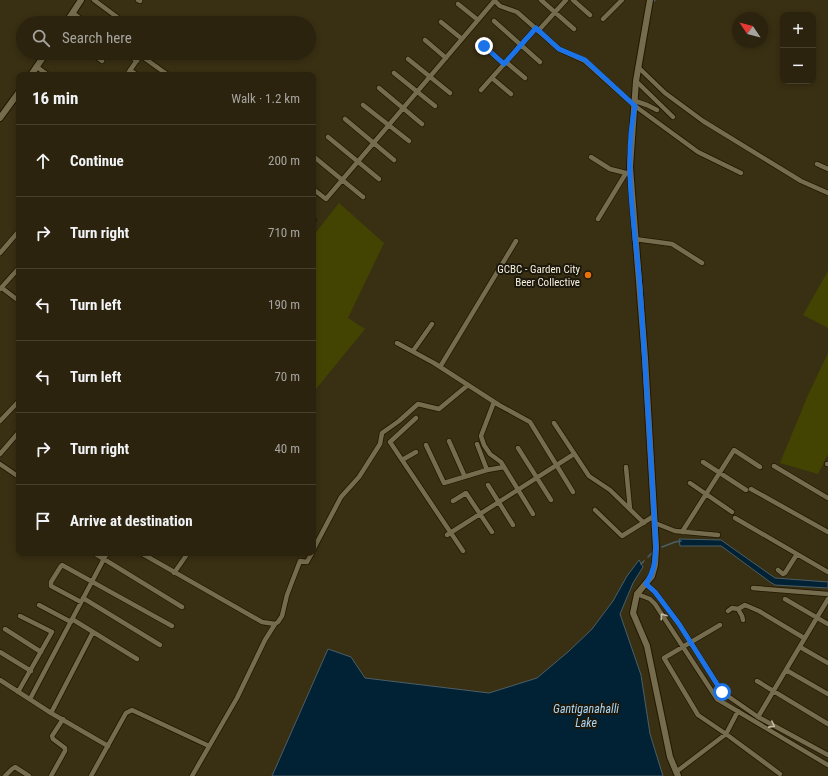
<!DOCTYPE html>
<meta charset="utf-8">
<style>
:root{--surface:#2b230e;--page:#332b17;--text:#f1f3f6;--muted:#a6a49e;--line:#47402e}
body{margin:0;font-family:"Roboto Condensed",sans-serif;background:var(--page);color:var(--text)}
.controls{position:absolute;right:12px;top:12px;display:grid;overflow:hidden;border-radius:8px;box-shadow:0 2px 6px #0003}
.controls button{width:36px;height:36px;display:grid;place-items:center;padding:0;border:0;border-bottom:1px solid var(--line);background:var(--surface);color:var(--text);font:20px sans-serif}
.compass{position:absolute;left:732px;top:12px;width:36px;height:36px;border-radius:50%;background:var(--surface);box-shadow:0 2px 6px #0003;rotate:305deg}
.stop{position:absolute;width:12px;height:12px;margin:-9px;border:3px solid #1a73e8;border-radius:50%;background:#fff}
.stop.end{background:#1a73e8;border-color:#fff;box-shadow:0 1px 4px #0008}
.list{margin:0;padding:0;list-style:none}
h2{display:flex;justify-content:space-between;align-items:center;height:52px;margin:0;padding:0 16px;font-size:17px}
h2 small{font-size:13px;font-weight:400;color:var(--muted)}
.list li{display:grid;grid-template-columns:26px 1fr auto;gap:12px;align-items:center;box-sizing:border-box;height:72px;padding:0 16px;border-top:1px solid var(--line)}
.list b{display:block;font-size:15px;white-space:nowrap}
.list em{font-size:13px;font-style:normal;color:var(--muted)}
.icon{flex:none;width:22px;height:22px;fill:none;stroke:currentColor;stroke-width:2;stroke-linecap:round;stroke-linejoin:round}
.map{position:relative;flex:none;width:828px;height:776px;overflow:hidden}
.search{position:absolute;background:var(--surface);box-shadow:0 2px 6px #0003;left:16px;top:16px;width:300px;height:44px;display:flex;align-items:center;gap:10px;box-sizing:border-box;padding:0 14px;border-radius:22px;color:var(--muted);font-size:15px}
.panel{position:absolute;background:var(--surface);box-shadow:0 2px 6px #0003;left:16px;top:72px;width:300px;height:484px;border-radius:8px}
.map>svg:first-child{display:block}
.green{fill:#444402}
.water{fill:#012134;stroke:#4a5f67}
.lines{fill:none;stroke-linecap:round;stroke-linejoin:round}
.stream{stroke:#4a5f67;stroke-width:1.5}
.street-casing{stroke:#201700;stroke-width:6}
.secondary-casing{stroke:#201700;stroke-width:8}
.street{stroke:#756b4d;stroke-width:4.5}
.secondary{stroke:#756b4d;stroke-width:6}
.oneway{stroke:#c2bba5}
.route{stroke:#1a73e8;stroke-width:5}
.food-dot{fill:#e8710a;stroke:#1c180c;stroke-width:1.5}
.labels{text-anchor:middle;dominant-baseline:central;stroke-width:4;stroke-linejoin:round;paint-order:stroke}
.poi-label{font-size:11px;fill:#f6f0df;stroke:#1c180c;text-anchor:end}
.water-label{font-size:12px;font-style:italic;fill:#abd7f6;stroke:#1c180c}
</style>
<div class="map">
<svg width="828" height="776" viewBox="0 0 828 776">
<rect width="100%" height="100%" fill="#392f13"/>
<path class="green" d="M339 203 384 243 348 318 365 329 316 389 313 387V236Z
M828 271V328L803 315Z
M828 353V454L818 474 780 463 808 395Z"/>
<path class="water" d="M679 539 721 540 775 578 828 582V588L775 585 770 582 724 548 721 546H680Z
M639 560 643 567 633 583 620 614 641 675 650 734 663 776H272L328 649 351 657 365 678 489 693 537 678 569 651 592 629 613 601 627 576Z"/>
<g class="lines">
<path class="stream" d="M654 1 655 0
M662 547 675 542 681 541
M648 557 654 551
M641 564 644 561"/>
<defs>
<path id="street" d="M94 0 125 23
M138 0 140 1
M494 0 500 6 517 12 559 49 585 61 635 106 698 152 741 173
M541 0 574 29
M573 0 590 15
M458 4 478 20
M73 13 86 23
M603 19 622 0
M494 21 540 62
M441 22 462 39
M538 31 566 0
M425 40 446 58
M484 46 504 64
M91 53 102 61
M126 53 137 61
M140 55 168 75
M408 59 450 93
M506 62 525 78
M37 67 48 75
M638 67 665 93 703 121 801 181 828 193
M130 70 137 75
M394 73 435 106
M127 75 141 54
M492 78 511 94
M636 81 673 117
M379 88 422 124
M481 90 536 28
M635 101 647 105 657 110
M363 105 409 141
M345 119 394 160
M328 137 379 179
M313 156 363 197
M591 157 610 169 626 173
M817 164 828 169
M313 189 326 199 495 0
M598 219 626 173H630
M313 220H314
M635 239 672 244 702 263
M0 253 19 231
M2 288 19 301
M0 289 19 268
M397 343 434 363 499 405 530 422 573 492
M413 351 432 324
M440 367 516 241
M494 402 481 436 484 445 490 454 501 462 533 514
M416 418 390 442 463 551
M0 421 19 401
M554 423 589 476 610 490 644 523
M449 441 465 477
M477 444 487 470
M426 445 444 483 487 470 504 467
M518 448 551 500
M0 454 19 432
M402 460 416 452
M703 462 746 490
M0 464 19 477
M827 464H828
M774 466 828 498
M626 467 630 509
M690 483 732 512
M488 485 513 525
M751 489 828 532
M453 501 466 493 492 532
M595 510 622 536 654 516
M735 518 828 572
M655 523 675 531 718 535
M682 532 734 450 760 467
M447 535 574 454
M313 550 341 497 359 477 380 444 382 433 399 421 418 404 439 409 468 385
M94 553 182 607
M141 553 262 622 275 624
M778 570 783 574 785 573 797 554
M174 573 188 553
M646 584 655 592 679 624 722 692 758 717 828 755
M753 588 828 594
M637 594 650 599 655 604 717 699 828 765
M83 598 160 645
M785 599 828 624
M81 602 51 586V582L61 566 62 565 172 626
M39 605 71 622
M738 609 742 616 743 620
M728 611 732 608 738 609 745 605 759 611 804 638
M72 619 137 659
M720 625 664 658 698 715 726 734 780 774
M5 629 41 652
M800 647 828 663
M0 652 31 671
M786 670 828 694
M0 680 51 713 108 746
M757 681 828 724
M18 692 52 632 20 616
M30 699 107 553
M51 713 93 632
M758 717 828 599
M676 772 726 734 738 711
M5 776 12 769 15 767 29 776
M51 776 65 751V748L53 739 52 736 63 719
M91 776 126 713 132 710 209 746
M192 776 237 698 265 640 275 624 278 622 282 616 287 595 300 561 307 562 312 553"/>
<path id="secondary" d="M650 0 636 81 630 167 645 358 656 547 655 565 652 576 637 594 633 613 647 646 670 757 678 776
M66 23 81 0
M31 75 46 53
M0 118 19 92"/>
</defs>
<use href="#street" class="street-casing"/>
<use href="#secondary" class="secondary-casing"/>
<use href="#street" class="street"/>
<use href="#secondary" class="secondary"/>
</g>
<defs><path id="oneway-chevron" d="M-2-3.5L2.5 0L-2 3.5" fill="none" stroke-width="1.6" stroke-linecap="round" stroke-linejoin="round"/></defs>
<g class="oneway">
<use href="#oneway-chevron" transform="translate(663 616) rotate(-124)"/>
<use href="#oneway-chevron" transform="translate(772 725) rotate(28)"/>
</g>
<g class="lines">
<path class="route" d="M484 46 504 64 536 28 559 49 585 60 635 106C623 165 635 227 640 287 646 374 651 460 656 547 655 562 654 572 646 584L655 592 679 624 722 692"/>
</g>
<circle class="food-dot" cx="588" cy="275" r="4"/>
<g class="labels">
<g class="poi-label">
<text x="580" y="269">GCBC - Garden City<tspan x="580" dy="13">Beer Collective</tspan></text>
</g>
<g class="water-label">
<text x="586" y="709">Gantiganahalli<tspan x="586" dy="14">Lake</tspan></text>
</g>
</g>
</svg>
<div class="controls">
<button>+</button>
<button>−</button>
</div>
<svg class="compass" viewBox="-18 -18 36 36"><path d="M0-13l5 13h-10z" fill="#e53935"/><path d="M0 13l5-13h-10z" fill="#a6a49e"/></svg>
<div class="stop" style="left:722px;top:692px"></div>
<div class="stop end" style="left:484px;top:46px"></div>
<div class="search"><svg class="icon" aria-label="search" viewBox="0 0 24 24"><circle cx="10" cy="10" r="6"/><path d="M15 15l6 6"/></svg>Search here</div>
<section class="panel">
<h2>16 min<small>Walk · 1.2 km</small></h2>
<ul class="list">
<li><svg class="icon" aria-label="ahead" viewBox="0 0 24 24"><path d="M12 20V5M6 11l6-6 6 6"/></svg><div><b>Continue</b></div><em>200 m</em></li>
<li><svg class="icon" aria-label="right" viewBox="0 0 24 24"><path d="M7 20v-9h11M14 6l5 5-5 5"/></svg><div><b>Turn right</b></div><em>710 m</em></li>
<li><svg class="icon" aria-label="left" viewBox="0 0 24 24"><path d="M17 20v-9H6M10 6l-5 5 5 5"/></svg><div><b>Turn left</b></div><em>190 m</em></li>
<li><svg class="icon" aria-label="left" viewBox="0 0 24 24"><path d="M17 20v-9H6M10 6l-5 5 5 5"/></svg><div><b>Turn left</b></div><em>70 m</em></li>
<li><svg class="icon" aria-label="right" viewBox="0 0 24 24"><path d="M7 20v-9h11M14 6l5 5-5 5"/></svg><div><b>Turn right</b></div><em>40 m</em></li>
<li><svg class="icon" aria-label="arrive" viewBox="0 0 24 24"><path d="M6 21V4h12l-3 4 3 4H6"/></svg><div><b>Arrive at destination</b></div></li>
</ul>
</section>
</div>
